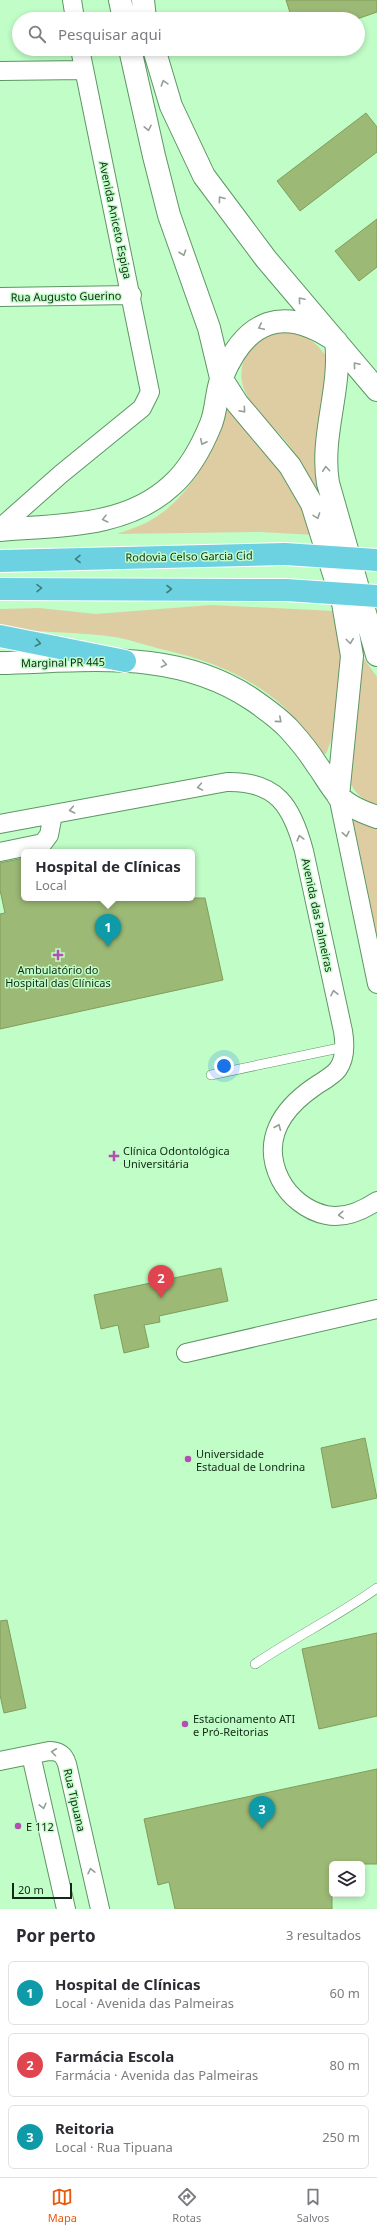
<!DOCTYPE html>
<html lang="pt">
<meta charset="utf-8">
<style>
:root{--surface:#fff;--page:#f2f2f3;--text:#2b2b33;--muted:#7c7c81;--line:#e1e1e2;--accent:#ea580c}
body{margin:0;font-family:"Noto Sans",sans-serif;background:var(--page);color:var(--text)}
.controls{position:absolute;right:12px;bottom:12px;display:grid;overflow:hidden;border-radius:6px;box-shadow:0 2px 6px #0003}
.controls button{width:36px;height:36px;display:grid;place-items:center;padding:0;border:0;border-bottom:1px solid var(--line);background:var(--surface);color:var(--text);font:20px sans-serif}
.scale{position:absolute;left:12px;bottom:10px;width:60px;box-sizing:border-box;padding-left:4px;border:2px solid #112915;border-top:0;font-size:11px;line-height:14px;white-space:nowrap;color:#112915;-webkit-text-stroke:3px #c0fdc7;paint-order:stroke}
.you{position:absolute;left:224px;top:1066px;width:14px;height:14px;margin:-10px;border:3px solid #fff;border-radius:50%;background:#1a73e8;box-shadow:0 0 0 6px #1a73e833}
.badge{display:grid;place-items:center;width:26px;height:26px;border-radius:50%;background:var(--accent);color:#fff;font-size:13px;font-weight:700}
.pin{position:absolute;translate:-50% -33px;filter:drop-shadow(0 1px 2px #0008)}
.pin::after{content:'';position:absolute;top:21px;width:14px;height:12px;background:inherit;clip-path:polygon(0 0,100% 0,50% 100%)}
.popup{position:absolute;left:21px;top:849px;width:174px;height:52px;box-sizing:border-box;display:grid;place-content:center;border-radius:6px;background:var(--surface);filter:drop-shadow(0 1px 3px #0005);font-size:13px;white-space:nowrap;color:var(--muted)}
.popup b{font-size:15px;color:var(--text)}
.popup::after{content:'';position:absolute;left:50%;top:100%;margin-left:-8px;border:8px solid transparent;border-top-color:var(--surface)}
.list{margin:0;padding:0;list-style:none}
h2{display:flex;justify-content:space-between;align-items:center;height:52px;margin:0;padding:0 16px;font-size:17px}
h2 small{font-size:13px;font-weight:400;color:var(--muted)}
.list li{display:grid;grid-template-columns:26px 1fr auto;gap:12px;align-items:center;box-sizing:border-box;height:64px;margin:0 8px 8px;padding:0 8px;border:1px solid var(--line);border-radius:6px}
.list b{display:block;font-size:15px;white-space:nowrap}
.list p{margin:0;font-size:13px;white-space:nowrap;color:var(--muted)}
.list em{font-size:13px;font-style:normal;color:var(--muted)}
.icon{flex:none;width:22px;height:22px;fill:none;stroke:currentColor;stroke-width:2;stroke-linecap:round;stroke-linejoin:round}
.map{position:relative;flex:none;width:377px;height:1909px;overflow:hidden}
.search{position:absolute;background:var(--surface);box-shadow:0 2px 6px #0003;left:12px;right:12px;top:12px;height:44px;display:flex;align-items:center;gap:10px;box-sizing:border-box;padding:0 14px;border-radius:22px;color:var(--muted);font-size:15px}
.sheet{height:268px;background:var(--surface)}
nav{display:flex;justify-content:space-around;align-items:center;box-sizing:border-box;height:56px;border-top:1px solid var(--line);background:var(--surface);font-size:11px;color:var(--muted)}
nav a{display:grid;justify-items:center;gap:2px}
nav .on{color:var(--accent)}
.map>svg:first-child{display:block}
.green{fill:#decda3}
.building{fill:#9cb975;stroke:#819d5c}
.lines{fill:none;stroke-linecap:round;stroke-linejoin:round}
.lane-casing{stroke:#5d9664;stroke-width:10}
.street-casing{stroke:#5d9664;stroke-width:20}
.secondary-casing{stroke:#5d9664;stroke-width:24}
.highway-casing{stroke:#fff;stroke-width:24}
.lane{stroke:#fff;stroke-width:9}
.street{stroke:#fff;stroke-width:18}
.secondary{stroke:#fff;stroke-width:22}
.highway{stroke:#6cd2e1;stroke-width:22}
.highway-bridge-casing{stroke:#fff;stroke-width:24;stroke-linecap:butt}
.highway-bridge{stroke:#6cd2e1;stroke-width:22}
.oneway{stroke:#949f96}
.oneway2{stroke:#3e7e7b}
.poi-dot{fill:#b34eb3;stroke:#c0fdc7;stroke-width:1.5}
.labels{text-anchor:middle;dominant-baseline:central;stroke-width:3;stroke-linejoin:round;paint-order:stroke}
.street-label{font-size:11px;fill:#112915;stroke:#c0fdc7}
.poi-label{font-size:11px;fill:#112915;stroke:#c0fdc7;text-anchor:start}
</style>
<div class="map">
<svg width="377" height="1909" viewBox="0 0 377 1909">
<rect width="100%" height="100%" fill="#c0fdc7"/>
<path class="green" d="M285 332C304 333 315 341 326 356L319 489 316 491C307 475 299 459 288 444 268 418 226 392 247 354 255 340 270 334 285 332Z
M229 410 262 442 294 491 315 535 260 532 117 534C128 530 141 526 151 520 187 500 216 451 226 412Z
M211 605 334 611 342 657 335 730 326 754H323C314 742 305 730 295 718 261 681 214 661 165 650 148 646 132 640 115 637 77 631 38 634 0 626V609L39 608 96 614Z
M362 656 377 677V806C363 800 355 794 349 780L359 698Z
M355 820 377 827V937L355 830 353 822Z"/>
<path class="building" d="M286 0H377V12L357 19H292Z
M366 113 377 127V152L300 211 277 181Z
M377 219V267L359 281 335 251Z
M24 858V898H205L223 980 0 1029V914L5 913 0 890V863Z
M221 1268 228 1301 159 1316 160 1322 144 1325 149 1347 124 1353 118 1325 101 1329 94 1295Z
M365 1438 377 1498 332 1508 321 1448Z
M7 1620 26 1708 4 1713 0 1695V1621Z
M377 1633V1716L319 1729 302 1649Z
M377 1769V1864H332V1909H175L169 1882 158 1885 144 1819Z"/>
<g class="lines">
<defs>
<path id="lane" d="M211 1075 344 1047
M255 1664C295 1637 338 1616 377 1588"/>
<path id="street" d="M72 0 75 19
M0 71 84 70
M0 297 132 295
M0 528 61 474 142 408 150 392 80 49
M338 796 377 984
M0 824 227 782C277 781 292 806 304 851L343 1031C345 1043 346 1058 338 1069 333 1076 321 1082 314 1087 282 1109 261 1140 280 1179 289 1197 307 1211 326 1215 344 1219 362 1211 377 1201
M0 852 43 843 49 835 53 814
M186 1353 377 1309
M31 1755 66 1909
M0 1761 49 1751C59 1751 64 1754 67 1764L100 1909"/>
<path id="secondary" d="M120 0 124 19
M143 0 145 19
M130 49 154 156 169 215 209 328 221 378 237 403 290 466 312 504 343 603 352 656 338 796
M154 49 171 106 204 176 266 259 377 390
M0 530C59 525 126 528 172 485 190 469 202 446 211 424 217 409 216 391 222 377 246 319 284 305 336 341 342 389 320 435 328 483L377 655
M0 663C89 661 176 648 253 700 266 709 279 718 289 729 299 740 309 752 317 765 324 774 330 786 338 795 346 805 365 813 377 817"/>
<path id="highway" d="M0 561 285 554
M0 589 286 590
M0 636 125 661"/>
</defs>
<use href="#lane" class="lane-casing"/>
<use href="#street" class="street-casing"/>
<use href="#secondary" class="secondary-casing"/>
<use href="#highway" class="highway-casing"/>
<use href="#lane" class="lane"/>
<use href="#street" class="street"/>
<use href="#secondary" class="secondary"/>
<use href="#highway" class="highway"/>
<defs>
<path id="highway-bridge" d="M285 554 377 560
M286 590 377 596"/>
</defs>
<use href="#highway-bridge" class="highway-bridge-casing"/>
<use href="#highway-bridge" class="highway-bridge"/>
</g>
<defs><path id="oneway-chevron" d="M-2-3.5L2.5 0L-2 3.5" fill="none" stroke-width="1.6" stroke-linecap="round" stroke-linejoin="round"/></defs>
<g class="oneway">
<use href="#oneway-chevron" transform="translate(164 83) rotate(-107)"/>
<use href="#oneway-chevron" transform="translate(148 128) rotate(78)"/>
<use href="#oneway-chevron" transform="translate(221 199) rotate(-127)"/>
<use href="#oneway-chevron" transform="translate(183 253) rotate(71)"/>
<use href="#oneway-chevron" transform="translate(301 300) rotate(-130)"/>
<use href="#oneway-chevron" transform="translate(261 327) rotate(155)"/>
<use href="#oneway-chevron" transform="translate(356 365) rotate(-130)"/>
<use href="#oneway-chevron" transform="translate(243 410) rotate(49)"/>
<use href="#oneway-chevron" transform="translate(203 442) rotate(116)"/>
<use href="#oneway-chevron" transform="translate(326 469) rotate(-95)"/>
<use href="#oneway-chevron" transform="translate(317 516) rotate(70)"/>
<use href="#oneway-chevron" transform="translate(105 519) rotate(166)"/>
<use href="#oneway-chevron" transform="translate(350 641) rotate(83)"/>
<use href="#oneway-chevron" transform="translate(164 664) rotate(11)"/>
<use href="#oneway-chevron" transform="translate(279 720) rotate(41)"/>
<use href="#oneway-chevron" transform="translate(200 787) rotate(170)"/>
<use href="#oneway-chevron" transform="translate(72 810) rotate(169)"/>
<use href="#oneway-chevron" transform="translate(346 834) rotate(79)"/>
<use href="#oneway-chevron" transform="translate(300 838) rotate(-105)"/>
<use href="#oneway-chevron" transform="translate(334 993) rotate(-102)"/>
<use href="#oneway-chevron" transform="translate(278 1127) rotate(-67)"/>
<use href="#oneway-chevron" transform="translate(341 1215) rotate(176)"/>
<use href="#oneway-chevron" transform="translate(54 1752) rotate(-173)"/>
<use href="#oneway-chevron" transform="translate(43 1806) rotate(76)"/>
<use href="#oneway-chevron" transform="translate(91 1871) rotate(-103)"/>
</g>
<g class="oneway2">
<use href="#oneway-chevron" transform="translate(78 559) rotate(179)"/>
<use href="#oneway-chevron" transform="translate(39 588) rotate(-1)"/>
<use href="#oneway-chevron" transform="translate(169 589)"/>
<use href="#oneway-chevron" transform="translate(38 643) rotate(11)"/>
</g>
<g class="poi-dot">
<path d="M56 949h4v4h4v4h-4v4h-4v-4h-4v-4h4z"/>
<path d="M112 1150h4v4h4v4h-4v4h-4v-4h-4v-4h4z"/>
<circle cx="188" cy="1459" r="4"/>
<circle cx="185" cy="1724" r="4"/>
<circle cx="18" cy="1826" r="4"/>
</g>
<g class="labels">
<g class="street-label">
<text transform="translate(116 220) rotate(78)">Avenida Aniceto Espiga</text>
<text transform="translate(66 296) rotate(-1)">Rua Augusto Guerino</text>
<text transform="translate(189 556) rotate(-1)">Rodovia Celso Garcia Cid</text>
<text transform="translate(63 662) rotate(-1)">Marginal PR 445</text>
<text transform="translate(318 915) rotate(78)">Avenida das Palmeiras</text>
<text transform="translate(75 1800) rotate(77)">Rua Tipuana</text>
</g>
<g class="poi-label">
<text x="58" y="969" text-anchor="middle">Ambulatório do<tspan x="58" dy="13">Hospital das Clínicas</tspan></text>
<text x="123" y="1150">Clínica Odontológica<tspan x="123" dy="13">Universitária</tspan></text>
<text x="196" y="1453">Universidade<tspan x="196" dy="13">Estadual de Londrina</tspan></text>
<text x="193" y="1718">Estacionamento ATI<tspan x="193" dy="13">e Pró-Reitorias</tspan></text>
<text x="26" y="1826">E 112</text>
</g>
</g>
</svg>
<div class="controls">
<button><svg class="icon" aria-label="layers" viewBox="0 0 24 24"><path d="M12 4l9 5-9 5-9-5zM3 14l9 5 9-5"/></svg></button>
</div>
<div class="scale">20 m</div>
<div class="you"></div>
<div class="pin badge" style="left:108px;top:947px;background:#0f9aa8">1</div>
<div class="popup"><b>Hospital de Clínicas</b>Local</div>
<div class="pin badge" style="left:161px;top:1298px;background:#e0444e">2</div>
<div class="pin badge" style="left:262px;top:1829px;background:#0f9aa8">3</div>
<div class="search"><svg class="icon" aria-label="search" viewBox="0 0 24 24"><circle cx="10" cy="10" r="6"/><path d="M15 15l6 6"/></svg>Pesquisar aqui</div>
</div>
<section class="sheet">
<h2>Por perto<small>3 resultados</small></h2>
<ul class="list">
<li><span class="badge" style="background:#0f9aa8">1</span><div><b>Hospital de Clínicas</b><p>Local · Avenida das Palmeiras</p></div><em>60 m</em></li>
<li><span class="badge" style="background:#e0444e">2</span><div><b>Farmácia Escola</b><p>Farmácia · Avenida das Palmeiras</p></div><em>80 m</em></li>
<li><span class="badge" style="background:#0f9aa8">3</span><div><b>Reitoria</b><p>Local · Rua Tipuana</p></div><em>250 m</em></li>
</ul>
</section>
<nav>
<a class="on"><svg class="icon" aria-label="map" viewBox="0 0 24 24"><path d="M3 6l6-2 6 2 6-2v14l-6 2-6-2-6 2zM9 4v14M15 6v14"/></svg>Mapa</a>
<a><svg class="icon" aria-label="directions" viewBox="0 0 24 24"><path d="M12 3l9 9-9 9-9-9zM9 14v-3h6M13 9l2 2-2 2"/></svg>Rotas</a>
<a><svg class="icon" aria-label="saved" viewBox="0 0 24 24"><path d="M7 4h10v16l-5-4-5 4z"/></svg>Salvos</a>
</nav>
